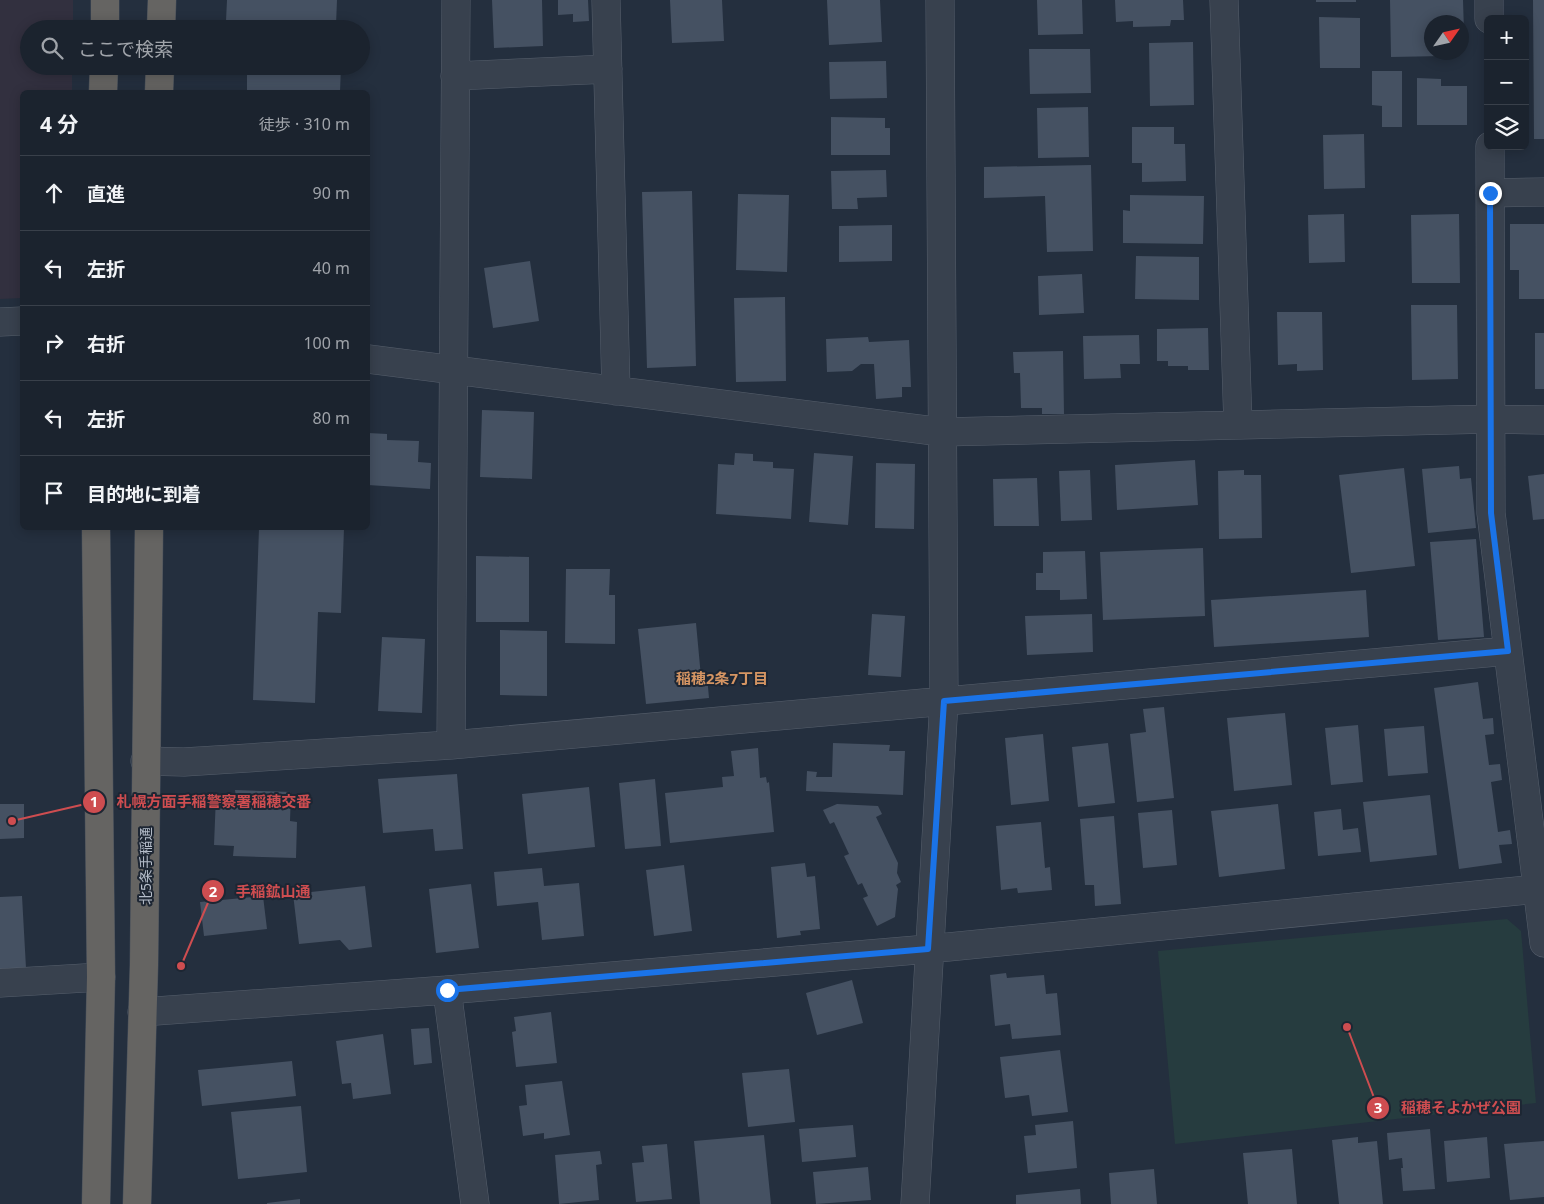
<!DOCTYPE html>
<html lang="ja">
<meta charset="utf-8">
<style>
:root{--surface:#1b232e;--page:#282f3a;--text:#f1f3f6;--muted:#a0a4aa;--line:#39404a}
body{margin:0;font-family:"Noto Sans","Noto Sans JP",sans-serif;background:var(--page);color:var(--text)}
.controls{position:absolute;right:15px;top:15px;display:grid;overflow:hidden;border-radius:8px;box-shadow:0 2px 12px #0003}
.controls button{width:45px;height:45px;display:grid;place-items:center;padding:0;border:0;border-bottom:1px solid var(--line);background:var(--surface);color:var(--text);font:25px sans-serif}
.compass{position:absolute;left:1424px;top:15px;width:45px;height:45px;border-radius:50%;background:var(--surface);box-shadow:0 2px 12px #0003;rotate:56deg}
.stop{position:absolute;width:15px;height:15px;margin:-11px;border:4px solid #1a73e8;border-radius:50%;background:#fff}
.stop.end{background:#1a73e8;border-color:#fff;box-shadow:0 1px 5px #0008}
.list{margin:0;padding:0;list-style:none}
h2{display:flex;justify-content:space-between;align-items:center;height:65px;margin:0;padding:0 20px;font-size:21px}
h2 small{font-size:16px;font-weight:400;color:var(--muted)}
.list li{display:grid;grid-template-columns:32px 1fr auto;gap:15px;align-items:center;box-sizing:border-box;height:75px;padding:0 20px;border-top:1px solid var(--line)}
.list b{display:block;font-size:19px;white-space:nowrap}
.list em{font-size:16px;font-style:normal;color:var(--muted)}
.icon{flex:none;width:28px;height:28px;fill:none;stroke:currentColor;stroke-width:2;stroke-linecap:round;stroke-linejoin:round}
.map{position:relative;flex:none;width:1544px;height:1204px;overflow:hidden}
.search{position:absolute;background:var(--surface);box-shadow:0 2px 12px #0003;left:20px;top:20px;width:350px;height:55px;display:flex;align-items:center;gap:12px;box-sizing:border-box;padding:0 18px;border-radius:28px;color:var(--muted);font-size:19px}
.panel{position:absolute;background:var(--surface);box-shadow:0 2px 12px #0003;left:20px;top:90px;width:350px;height:440px;border-radius:8px}
.map>svg:first-child{display:block}
.medical{fill:#32303f}
.green{fill:#263c3f}
.building{fill:#455162}
.lines{fill:none;stroke-linecap:round;stroke-linejoin:round}
.minor-casing{stroke:#565f6c;stroke-width:29}
.trunk-casing{stroke:#434c59;stroke-width:29}
.minor{stroke:#38414e;stroke-width:28}
.trunk{stroke:#656462;stroke-width:28}
.route{stroke:#1a73e8;stroke-width:6}
.labels{text-anchor:middle;dominant-baseline:central;stroke-width:4;stroke-linejoin:round;paint-order:stroke}
.street-label{font-size:14px;fill:#b4bcc9;stroke:#1d2633}
.neighbourhood-label{font-size:15px;font-weight:bold;fill:#d59563;stroke:#1d2633}
.leader{fill:none;stroke:#ce4d50;stroke-width:2}
.callout-dot{fill:#ce4d50;stroke:#1d2633;stroke-width:2}
.mark-label{font-size:15px;text-anchor:middle;font-weight:bold;fill:#fff}
.callout-label{font-size:15px;text-anchor:middle;font-weight:bold;fill:#ce4d50;stroke:#1d2633;stroke-width:4;stroke-linejoin:round;paint-order:stroke}
</style>
<div class="map">
<svg width="1544" height="1204" viewBox="0 0 1544 1204">
<rect width="100%" height="100%" fill="#242f3e"/>
<path class="medical" d="M0 0H73V29H29V66H72V92H22V298L0 299Z"/>
<path class="green" d="M1507 919 1521 931 1536 1103 1175 1144 1158 951Z"/>
<path class="building" d="M227 0H337L336 25 226 21Z
M492 0H542L543 46 494 48Z
M558 0H588L589 21 573 22V14L558 15Z
M670 0H722L724 41 672 43Z
M827 0H880L882 42 829 45Z
M1037 0H1082L1083 34 1038 35Z
M1115 0H1183L1184 20H1171L1170 26 1133 27V21L1116 22Z
M1316 0H1356V2H1316Z
M1390 0H1463L1464 32H1462V22H1432V52H1443V56L1391 57Z
M1533 0H1544V139H1534Z
M1319 17 1360 18V68H1320Z
M1193 42 1194 105 1150 106 1149 43Z
M1029 49H1090L1091 93 1030 94Z
M886 61 887 98 830 99 829 62Z
M247 66H341L340 92H247Z
M1372 71H1402V127H1382V106L1372 105Z
M1417 78 1441 79V86H1467V125H1417Z
M1088 107 1089 157 1038 158 1037 108Z
M831 117 885 118V128H890V155H831Z
M1132 127H1174V144H1185L1186 181 1142 182V163H1132Z
M1364 134 1365 188 1324 189 1323 135Z
M1091 165 1093 251 1047 252 1045 196 984 198V167Z
M886 170 887 197 857 198 858 209H832L831 171Z
M692 191 696 366 647 368 642 192Z
M738 194 789 195 787 272 736 270Z
M1130 195 1204 196 1203 244 1123 243V210L1130 211Z
M1344 214 1345 262 1309 263 1308 215Z
M1459 214 1460 283H1412L1411 215Z
M1510 224H1544V299H1519V270H1510Z
M892 225V261L839 262V226Z
M1136 256 1199 257V300L1135 299Z
M530 261 539 321 493 328 484 268Z
M1082 274 1084 313 1039 315 1038 276Z
M785 297 786 381 736 382 734 298Z
M1411 305H1457L1458 379 1412 380Z
M1277 312H1322L1323 370 1297 371V364L1278 365Z
M1208 328 1209 370H1188V366H1168V361H1157V329Z
M1535 333H1544V389H1535Z
M1139 335 1140 364H1120L1121 378 1084 379 1083 336Z
M868 337 869 342 909 340 911 387H902V397L876 399 874 364H861L852 371 827 372 826 339Z
M1063 351 1064 414H1042V408H1021L1020 373H1014L1013 352Z
M482 410 534 412 532 479 480 477Z
M368 433 387 434V440L419 441 418 462 431 463 430 489 368 485Z
M735 453 753 454V461L773 462V468L794 469 791 519 716 514 718 464 734 465Z
M814 453 853 456 848 525 809 522Z
M1195 460 1198 505 1117 510 1115 465Z
M876 463 915 464 914 529 875 528Z
M1459 466 1460 479 1471 478 1476 528 1428 533 1422 469Z
M1404 468 1415 566 1351 573 1339 475Z
M1090 470 1092 520 1061 521 1059 471Z
M1244 470V475H1261L1262 538 1219 539 1218 471Z
M1544 474V519L1533 520 1528 476Z
M1037 478 1039 526H994L993 479Z
M259 528H344L341 613 318 612 315 703 253 700Z
M1476 539 1484 637 1438 640 1430 542Z
M1203 548 1205 616 1103 620 1100 552Z
M1085 551 1087 599 1060 600V590H1036V573H1043V552Z
M476 556 529 557V622H476Z
M566 569H610L609 595H615V644L565 643Z
M1366 590 1369 637 1214 647 1211 600Z
M872 614 905 616 901 677 868 675Z
M1092 614 1093 652 1027 655 1025 616Z
M696 623 701 677 707 676 709 698 646 704 638 629Z
M500 630 547 631V696L500 695Z
M382 637 425 639 422 713 378 711Z
M1478 682 1483 719 1493 718 1494 734 1485 735 1489 765 1500 764 1502 780 1491 782 1498 832 1510 830 1512 844 1499 845 1502 863 1459 869 1434 688Z
M1164 707 1174 798 1137 802 1130 734 1146 732 1143 709Z
M1285 713 1292 785 1234 791 1227 718Z
M1358 725 1363 782 1331 785 1325 728Z
M1424 726 1428 773 1388 776 1384 729Z
M1043 734 1049 801 1011 805 1005 738Z
M833 743 890 745 889 751H905L903 795 806 791 807 771 817 772 816 777H832Z
M1108 743 1115 803 1078 807 1072 747Z
M758 748 760 778 766 777 767 783 769 782 774 832 670 843 665 793 723 787 722 777 734 776 731 751Z
M457 774 463 849 435 851 433 829 383 833 378 779Z
M655 779 661 846 625 849 619 783Z
M589 787 595 847 528 854 522 794Z
M235 790 291 792 290 821 297 822 296 858 233 856 234 846 214 845 216 796 236 797Z
M1430 795 1437 855 1370 862 1363 802Z
M0 804H24V838L0 839Z
M837 804 878 806 882 814 876 817 898 863 897 873 901 882 896 885 898 889 895 917 877 926 863 898 868 896 862 883 858 885 844 856 849 854 834 822 830 824 823 810Z
M1278 804 1285 869 1219 877 1211 811Z
M1341 809 1343 830 1358 828 1361 852 1318 856 1314 812Z
M1172 810 1177 865 1143 868 1138 813Z
M1114 816 1121 904 1095 906 1094 885H1085L1080 819Z
M1041 822 1045 868 1050 867 1052 890 1018 893 1017 888 1001 890 996 826Z
M805 863 807 877 815 876 820 929 800 931 801 935 777 938 771 867Z
M684 865 692 931 654 936 646 870Z
M542 868 544 886 579 883 584 936 542 940 538 902 497 906 494 872Z
M471 884 479 948 436 953 429 889Z
M365 886 372 947 349 950 340 940 299 944 293 894Z
M22 896 26 968 0 969V897Z
M263 896 267 929 204 936 200 902Z
M1006 973 1007 978 1044 975 1046 994 1057 993 1061 1035 1012 1039 1010 1024 995 1026 990 975Z
M852 980 863 1023 817 1035 806 993Z
M551 1012 557 1063 516 1067 512 1032 516 1031 514 1017Z
M429 1028 432 1063 414 1065 411 1029Z
M383 1034 391 1094 353 1099 351 1083 342 1084 336 1041Z
M1060 1050 1068 1112 1032 1116 1029 1095 1005 1098 1000 1057Z
M292 1061 296 1096 202 1106 198 1070Z
M789 1069 795 1122 748 1127 742 1073Z
M562 1081 570 1135 544 1139V1133L523 1136 519 1106 527 1105 525 1085Z
M301 1106 307 1172 238 1179 231 1112Z
M1073 1121 1077 1168 1028 1173 1024 1136 1036 1135 1035 1125Z
M853 1125 856 1157 802 1162 799 1129Z
M1430 1129 1435 1189 1403 1191 1401 1168H1403L1402 1158 1389 1160 1387 1133Z
M764 1135 771 1204H700L694 1141Z
M1358 1137V1143L1377 1141 1383 1204H1339L1332 1140Z
M1487 1137 1490 1178 1447 1182 1444 1141Z
M1544 1141V1197L1510 1200 1504 1144Z
M667 1144 672 1199 636 1202 632 1163 644 1162 642 1146Z
M1292 1149 1297 1204H1248L1243 1153Z
M600 1151 602 1164 596 1165 599 1200 559 1204 555 1155Z
M868 1167 871 1200 816 1204 813 1172Z
M1154 1169 1157 1204H1111L1109 1173Z
M1080 1189 1081 1204H1016V1195Z
M300 1199V1204H267V1203Z"/>
<g class="lines">
<defs>
<path id="minor" d="M606 0 616 391
M1224 0 1238 425
M1489 0V19
M455 76 608 69
M1490 146 1491 513 1544 943
M1490 193 1544 192
M0 322 22 321
M368 359 942 432 1491 419 1544 420
M451 745 456 0
M145 761 184 762 451 745 1508 651
M0 983 101 977
M447 990 475 1204
M142 1012 447 990 928 949 1537 889
M915 1204 944 701 940 0"/>
<path id="trunk" d="M105 29V0
M161 29 162 0
M103 92 104 66
M159 92 160 66
M96 1204 101 977 96 528
M137 1204 144 965 149 528"/>
</defs>
<use href="#minor" class="minor-casing"/>
<use href="#trunk" class="trunk-casing"/>
<use href="#minor" class="minor"/>
<use href="#trunk" class="trunk"/>
</g>
<g class="lines">
<path class="route" d="M447 990 928 949 944 701 1508 651 1491 513 1490 193"/>
</g>
<g class="labels">
<g class="street-label">
<text transform="translate(145 866) rotate(-90)">北5条手稲通</text>
</g>
<g class="neighbourhood-label">
<text x="722" y="678">稲穂2条7丁目</text>
</g>
</g>
<path class="leader" d="M12 821L94 802M181 966L213 891M1347 1027L1378 1108"/>
<g class="callout-dot">
<circle cx="12" cy="821" r="5"/>
<circle cx="181" cy="966" r="5"/>
<circle cx="1347" cy="1027" r="5"/>
<circle cx="94" cy="802" r="12"/>
<circle cx="213" cy="891" r="12"/>
<circle cx="1378" cy="1108" r="12"/>
</g>
<g class="mark-label">
<text x="94" y="807">1</text>
<text x="213" y="897">2</text>
<text x="1378" y="1113">3</text>
</g>
<g class="callout-label">
<text x="214" y="807">札幌方面手稲警察署稲穂交番</text>
<text x="273" y="897">手稲鉱山通</text>
<text x="1461" y="1113">稲穂そよかぜ公園</text>
</g>
</svg>
<div class="controls">
<button>+</button>
<button>−</button>
<button><svg class="icon" aria-label="layers" viewBox="0 0 24 24"><path d="M12 4l9 5-9 5-9-5zM3 14l9 5 9-5"/></svg></button>
</div>
<svg class="compass" viewBox="-18 -18 36 36"><path d="M0-13l5 13h-10z" fill="#e53935"/><path d="M0 13l5-13h-10z" fill="#a0a4aa"/></svg>
<div class="stop" style="left:447px;top:990px"></div>
<div class="stop end" style="left:1490px;top:193px"></div>
<div class="search"><svg class="icon" aria-label="search" viewBox="0 0 24 24"><circle cx="10" cy="10" r="6"/><path d="M15 15l6 6"/></svg>ここで検索</div>
<section class="panel">
<h2>4 分<small>徒歩 · 310 m</small></h2>
<ul class="list">
<li><svg class="icon" aria-label="ahead" viewBox="0 0 24 24"><path d="M12 20V5M6 11l6-6 6 6"/></svg><div><b>直進</b></div><em>90 m</em></li>
<li><svg class="icon" aria-label="left" viewBox="0 0 24 24"><path d="M17 20v-9H6M10 6l-5 5 5 5"/></svg><div><b>左折</b></div><em>40 m</em></li>
<li><svg class="icon" aria-label="right" viewBox="0 0 24 24"><path d="M7 20v-9h11M14 6l5 5-5 5"/></svg><div><b>右折</b></div><em>100 m</em></li>
<li><svg class="icon" aria-label="left" viewBox="0 0 24 24"><path d="M17 20v-9H6M10 6l-5 5 5 5"/></svg><div><b>左折</b></div><em>80 m</em></li>
<li><svg class="icon" aria-label="arrive" viewBox="0 0 24 24"><path d="M6 21V4h12l-3 4 3 4H6"/></svg><div><b>目的地に到着</b></div></li>
</ul>
</section>
</div>
